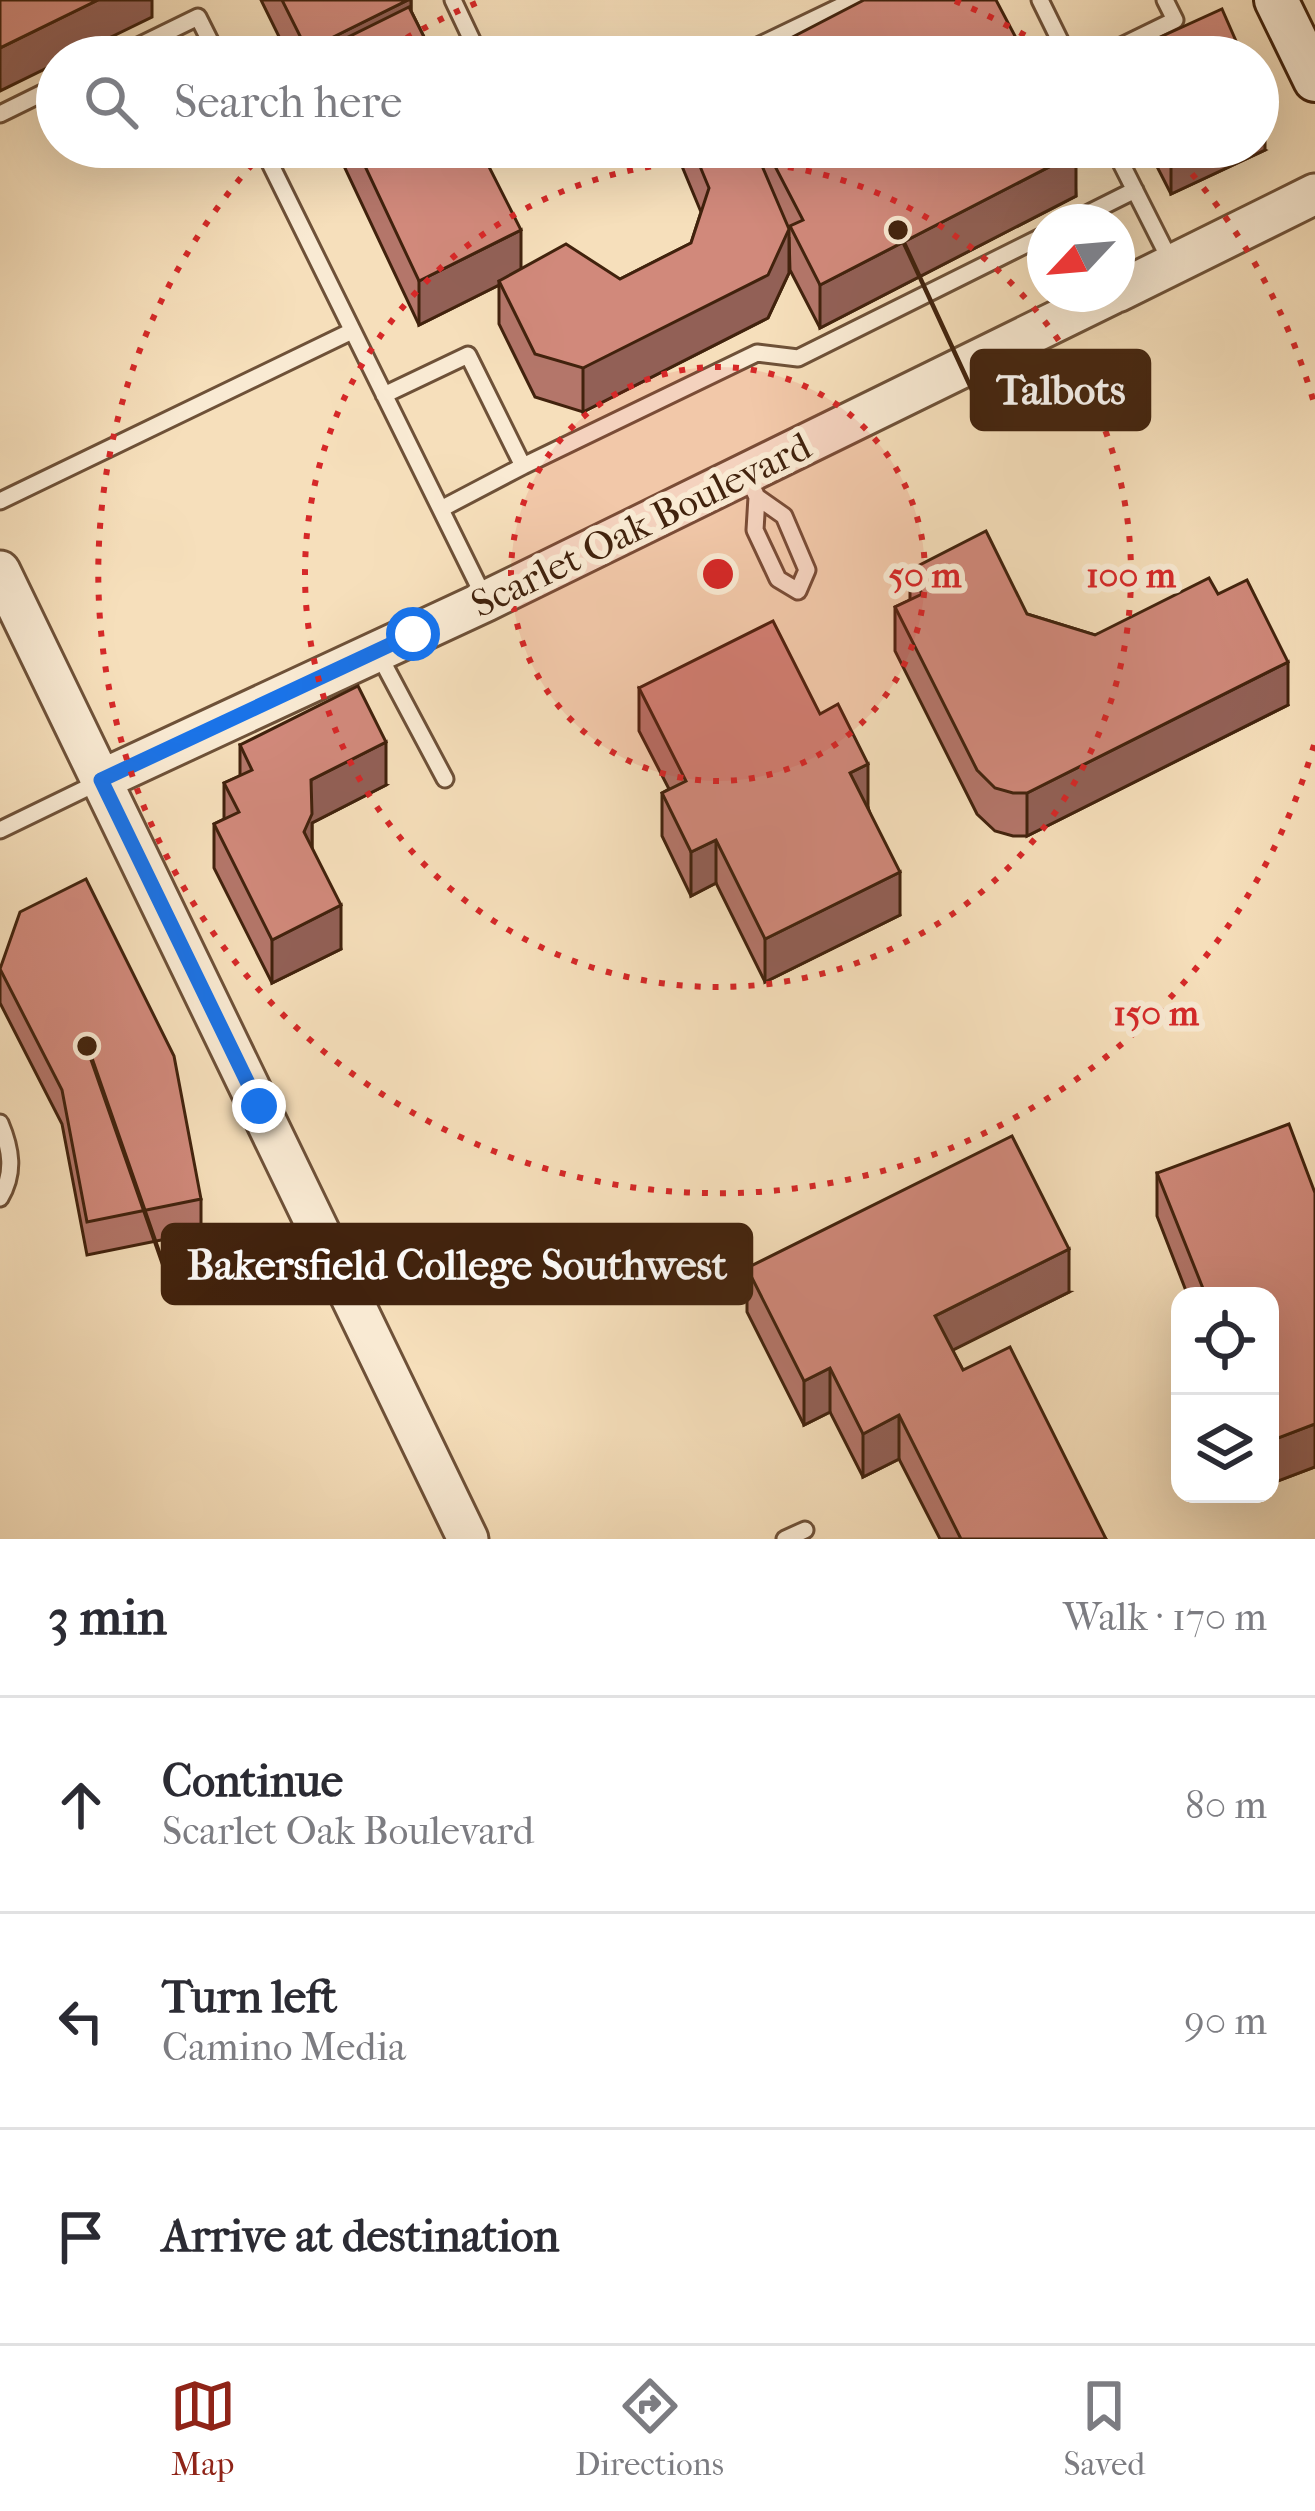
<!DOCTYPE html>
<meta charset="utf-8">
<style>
:root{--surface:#fff;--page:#f2f2f3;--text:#2b2b33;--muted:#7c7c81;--line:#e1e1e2;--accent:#8f2418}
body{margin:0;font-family:"IM FELL French Canon",serif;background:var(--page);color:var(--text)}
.controls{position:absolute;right:36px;bottom:36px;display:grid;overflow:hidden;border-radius:24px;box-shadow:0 12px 48px #0002}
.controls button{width:108px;height:108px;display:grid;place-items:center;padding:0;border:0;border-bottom:3px solid var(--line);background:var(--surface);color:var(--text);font:60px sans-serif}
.compass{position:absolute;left:1027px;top:204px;width:108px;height:108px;border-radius:50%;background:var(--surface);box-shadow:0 12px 48px #0002;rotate:244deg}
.stop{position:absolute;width:36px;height:36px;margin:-27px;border:9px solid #1a73e8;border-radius:50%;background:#fff}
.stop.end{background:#1a73e8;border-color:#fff;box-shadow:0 3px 12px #0008}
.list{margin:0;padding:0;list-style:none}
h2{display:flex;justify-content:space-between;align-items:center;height:156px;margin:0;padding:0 48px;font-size:51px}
h2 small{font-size:39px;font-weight:400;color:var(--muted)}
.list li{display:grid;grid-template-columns:78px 1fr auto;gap:36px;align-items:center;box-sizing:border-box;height:216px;padding:0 48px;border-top:3px solid var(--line)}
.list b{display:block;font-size:45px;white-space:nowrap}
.list p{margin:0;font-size:39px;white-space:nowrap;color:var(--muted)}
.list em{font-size:39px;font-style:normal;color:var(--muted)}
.icon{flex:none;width:66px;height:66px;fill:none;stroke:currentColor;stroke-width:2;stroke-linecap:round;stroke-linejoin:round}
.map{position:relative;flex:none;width:1315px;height:1539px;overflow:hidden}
.search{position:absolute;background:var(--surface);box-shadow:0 12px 48px #0002;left:36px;right:36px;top:36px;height:132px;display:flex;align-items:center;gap:30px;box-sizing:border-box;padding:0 42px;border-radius:66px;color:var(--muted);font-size:45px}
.sheet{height:804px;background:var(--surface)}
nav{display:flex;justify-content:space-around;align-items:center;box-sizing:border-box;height:168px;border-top:3px solid var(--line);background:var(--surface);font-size:33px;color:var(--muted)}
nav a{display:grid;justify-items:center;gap:6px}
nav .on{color:var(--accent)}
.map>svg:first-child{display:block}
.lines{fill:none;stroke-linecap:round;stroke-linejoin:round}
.service-casing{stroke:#6e5138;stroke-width:21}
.tertiary-casing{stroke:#6e5138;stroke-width:45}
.secondary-casing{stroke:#41220d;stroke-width:48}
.service{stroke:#f9ead3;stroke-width:15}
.tertiary{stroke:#f9ead3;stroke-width:39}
.secondary{stroke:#f9ead3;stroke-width:42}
.wall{fill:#b4766a;stroke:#41220d;stroke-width:3}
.shaded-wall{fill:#926056;stroke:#41220d;stroke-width:3}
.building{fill:#d1897b;stroke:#41220d;stroke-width:3}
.route{stroke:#1a73e8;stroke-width:15}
.ring{fill:none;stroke:#d62828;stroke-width:6;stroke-dasharray:6 12}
.labels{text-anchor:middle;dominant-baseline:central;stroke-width:12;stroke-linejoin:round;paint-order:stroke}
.street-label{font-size:39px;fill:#41220d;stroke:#f9ead3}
.centre{fill:#d62828;stroke:#f9ead3;stroke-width:6}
.ring-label{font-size:36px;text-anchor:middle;font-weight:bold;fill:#d62828;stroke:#f9ead3;stroke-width:12;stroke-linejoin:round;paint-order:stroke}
.leader{fill:none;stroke:#41220d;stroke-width:4.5}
.callout-dot{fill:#41220d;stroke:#f9ead3;stroke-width:4.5}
.callout{fill:#41220d;stroke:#41220d;stroke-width:4.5}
.callout-label{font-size:42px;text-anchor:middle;font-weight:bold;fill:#fff}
</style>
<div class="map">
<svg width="1315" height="1539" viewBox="0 0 1315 1539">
<rect width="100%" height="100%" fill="#f6dfbb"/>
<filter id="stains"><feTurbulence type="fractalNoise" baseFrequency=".00167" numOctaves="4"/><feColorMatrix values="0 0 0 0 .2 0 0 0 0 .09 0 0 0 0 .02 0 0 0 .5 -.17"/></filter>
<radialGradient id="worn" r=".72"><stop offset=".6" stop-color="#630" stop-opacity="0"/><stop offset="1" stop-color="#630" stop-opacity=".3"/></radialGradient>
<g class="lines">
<defs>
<path id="service" d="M453 0 480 57
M1040 0 1068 57
M116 57 198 17 218 57
M735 57 854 0
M1099 57 1175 20 1165 0
M0 114 57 86
M262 147 486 601
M1113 147 1171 262
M1071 222 1135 190
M384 395 468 355 523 466 757 353 798 358 1045 235
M747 476 757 497 784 516 807 570 798 591 778 579 755 530 757 497
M0 501 352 331
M441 509 523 466
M379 655 445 779
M0 830 99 782
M0 1123C11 1149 15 1173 0 1198
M785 1539 805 1530"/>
<path id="tertiary" d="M1117 292 1315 194
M0 571 468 1539
M101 780 486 601 1112 294"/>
<path id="secondary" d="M1276 0 1315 80"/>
</defs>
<use href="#service" class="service-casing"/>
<use href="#tertiary" class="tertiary-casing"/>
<use href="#secondary" class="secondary-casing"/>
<use href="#service" class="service"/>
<use href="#tertiary" class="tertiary"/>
<use href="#secondary" class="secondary"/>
</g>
<path class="wall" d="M261 0H411V11L434 57H289Z
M335 147H479L521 269 620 279 691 243 701 212 674 147H1073L1076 196 820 328 790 270 789 237V273L768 318 583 412 535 397 499 324V285L419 325Z
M1147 147H1258L1265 150 1171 194Z
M910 570 1027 614 1095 635 1218 594 1288 705 1027 836H1013L995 831 977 814 895 651V607L910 600Z
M639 688 868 807 900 915 765 982 716 883 691 896 662 836V793L669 789 639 731Z
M240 745 386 785 312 823V848L341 949 272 983 214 868V824L224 819V783L240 776Z
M0 969 201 1199V1232L87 1255 62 1124 0 1003Z
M1157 1173 1315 1193V1467L1270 1484V1296H1188L1157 1216Z
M747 1268 1069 1292 952 1350 963 1370 1106 1539H940L899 1459 863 1477 830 1412 804 1425 747 1312Z"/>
<path class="shaded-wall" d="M98 0H152V17L70 57H57V63L0 91V48Z
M408 0H411V42L307 57V50Z
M1265 106V150L1171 194V151L1179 147H1258V110Z
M1076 153V196L820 328V285Z
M789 229V273L768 318 583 412V368Z
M521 230V274L499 281V285L419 325V281Z
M1288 662V705L1027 836V793Z
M386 742V785L312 823V857L304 832 311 780Z
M868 764V807L850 816V773Z
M716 840V883L691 896V852Z
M900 872V915L765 982V939Z
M341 905V949L272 983V940Z
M1069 1249V1292L935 1359V1316Z
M830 1368V1412L804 1425V1381Z
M899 1415V1459L863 1477V1434Z
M1315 1424V1467L1270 1484V1441Z"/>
<path class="building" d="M0 0H98L0 48Z
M282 0H408L307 50Z
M864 0H996L1026 57H754Z
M409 7 434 57H313L312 55Z
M1222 9 1243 57H1124L1123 54Z
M1258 90 1265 106 1258 110Z
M356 147H479L521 230 419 281Z
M692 147H754L789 229 768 275 583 368 535 354 499 281 566 244 620 279 691 243 709 188Z
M765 147H1073L1076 153 820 285 790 226 803 220Z
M986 531 1027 614 1095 635 1209 578 1218 594 1247 580 1288 662 1027 793H1013L995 788 977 770 895 607 922 594 910 570Z
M773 621 820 714 838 704 868 764 850 773 900 872 765 939 716 840 691 852 662 793 686 781 639 688Z
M358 686 386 742 311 780 312 814 304 832 341 905 272 940 214 824 239 812 224 783 252 770 240 745Z
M86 879 174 1056 201 1199 87 1222 62 1090 0 969 20 912Z
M1289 1124 1315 1193V1424L1270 1441V1296H1206L1157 1173Z
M1012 1136 1069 1249 935 1316 963 1370 1010 1347 1106 1539H961L899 1415 863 1434 830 1368 804 1381 747 1268Z"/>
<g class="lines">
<path class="route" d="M259 1106 101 780 413 634"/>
</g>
<circle cx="718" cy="574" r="207" fill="#d62828" fill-opacity=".12"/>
<g class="ring">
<circle cx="718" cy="574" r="207"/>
<circle cx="718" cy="574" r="413"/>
<path d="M1314 745A620 620 0 1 1 268 147M376 57A620 620 0 0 1 481 1M955 1A620 620 0 0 1 1060 57M1168 147A620 620 0 0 1 1314 403"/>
</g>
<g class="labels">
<g class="street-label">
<text transform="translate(641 525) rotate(-26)">Scarlet Oak Boulevard</text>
</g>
</g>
<circle cx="718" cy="574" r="18" class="centre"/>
<g class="ring-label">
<text x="925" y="587">50 m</text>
<text x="1131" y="587">100 m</text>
<text x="1156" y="1025">150 m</text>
</g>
<path class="leader" d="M898 230L972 390M87 1046L163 1264"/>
<g class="callout-dot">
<circle cx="898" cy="230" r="12"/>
<circle cx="87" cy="1046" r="12"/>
</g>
<g class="callout">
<rect x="972" y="351" width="177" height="78" rx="12"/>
<rect x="163" y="1225" width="588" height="78" rx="12"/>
</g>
<g class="callout-label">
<text x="1061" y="404">Talbots</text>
<text x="457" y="1279">Bakersfield College Southwest</text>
</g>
<rect width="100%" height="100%" filter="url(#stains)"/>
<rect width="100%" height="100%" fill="url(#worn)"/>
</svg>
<div class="controls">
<button><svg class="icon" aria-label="locate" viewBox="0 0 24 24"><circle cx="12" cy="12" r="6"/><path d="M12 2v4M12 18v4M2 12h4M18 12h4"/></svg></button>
<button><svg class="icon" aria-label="layers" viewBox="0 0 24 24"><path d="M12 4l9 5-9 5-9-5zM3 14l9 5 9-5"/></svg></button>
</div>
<svg class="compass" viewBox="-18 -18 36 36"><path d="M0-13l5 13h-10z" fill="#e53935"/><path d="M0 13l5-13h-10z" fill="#7c7c81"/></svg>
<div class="stop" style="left:413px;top:634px"></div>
<div class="stop end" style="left:259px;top:1106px"></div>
<div class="search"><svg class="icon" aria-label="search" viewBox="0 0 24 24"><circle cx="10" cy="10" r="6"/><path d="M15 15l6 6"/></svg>Search here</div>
</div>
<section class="sheet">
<h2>3 min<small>Walk · 170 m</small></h2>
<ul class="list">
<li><svg class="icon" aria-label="ahead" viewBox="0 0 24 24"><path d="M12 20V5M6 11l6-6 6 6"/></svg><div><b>Continue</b><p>Scarlet Oak Boulevard</p></div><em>80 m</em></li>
<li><svg class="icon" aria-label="left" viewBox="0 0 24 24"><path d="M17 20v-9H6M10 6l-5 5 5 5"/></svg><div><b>Turn left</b><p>Camino Media</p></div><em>90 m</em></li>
<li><svg class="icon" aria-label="arrive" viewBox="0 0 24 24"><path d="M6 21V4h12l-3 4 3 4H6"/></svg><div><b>Arrive at destination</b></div></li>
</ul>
</section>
<nav>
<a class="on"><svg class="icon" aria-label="map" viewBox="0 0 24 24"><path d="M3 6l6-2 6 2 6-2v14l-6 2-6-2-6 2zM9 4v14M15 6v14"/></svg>Map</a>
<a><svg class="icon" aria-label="directions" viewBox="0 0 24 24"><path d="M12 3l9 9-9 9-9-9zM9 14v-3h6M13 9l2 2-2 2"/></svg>Directions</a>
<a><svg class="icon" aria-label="saved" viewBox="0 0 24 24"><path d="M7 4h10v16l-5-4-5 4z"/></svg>Saved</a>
</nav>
